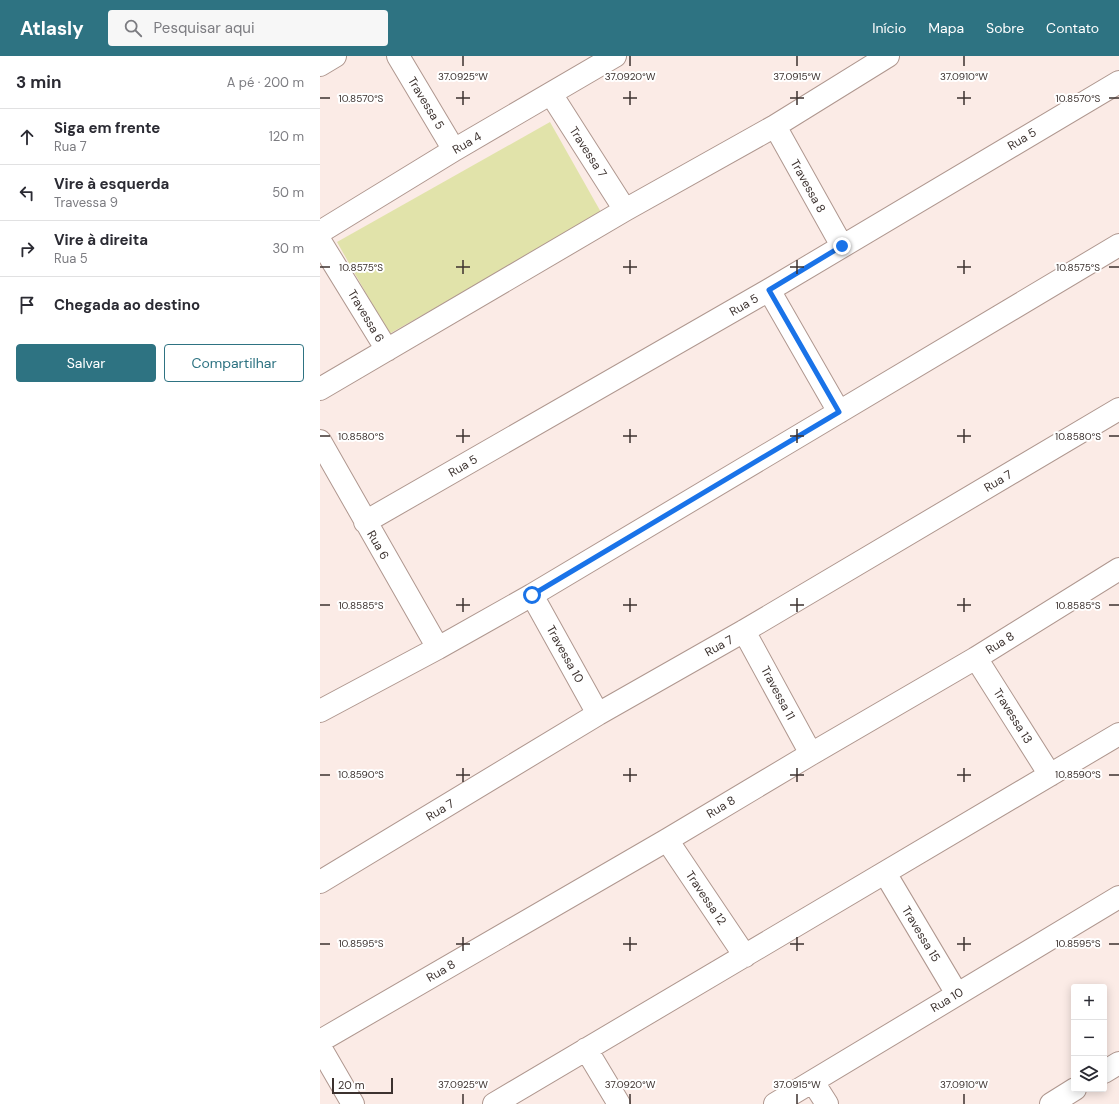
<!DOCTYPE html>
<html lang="pt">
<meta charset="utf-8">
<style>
:root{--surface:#fff;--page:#f7f7f7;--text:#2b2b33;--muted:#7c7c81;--line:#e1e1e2;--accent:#2e7382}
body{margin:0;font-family:"DM Sans",sans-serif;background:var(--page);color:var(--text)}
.controls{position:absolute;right:12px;bottom:12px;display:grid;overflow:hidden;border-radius:4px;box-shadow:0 2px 10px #0003}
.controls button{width:36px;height:36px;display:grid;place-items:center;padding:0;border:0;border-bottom:1px solid var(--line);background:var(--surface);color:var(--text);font:20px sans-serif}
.scale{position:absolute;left:12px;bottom:10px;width:61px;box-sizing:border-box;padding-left:4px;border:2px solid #3c322f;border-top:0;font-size:11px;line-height:14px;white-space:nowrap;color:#3c322f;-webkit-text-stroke:3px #fff;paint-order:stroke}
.stop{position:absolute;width:12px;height:12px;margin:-9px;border:3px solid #1a73e8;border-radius:50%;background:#fff}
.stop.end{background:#1a73e8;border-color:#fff;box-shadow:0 1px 4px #0008}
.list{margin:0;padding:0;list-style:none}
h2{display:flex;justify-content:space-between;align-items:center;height:52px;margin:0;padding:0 16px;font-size:17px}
h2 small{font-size:13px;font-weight:400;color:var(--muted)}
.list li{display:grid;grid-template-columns:26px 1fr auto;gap:12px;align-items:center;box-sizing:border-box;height:56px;padding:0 16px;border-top:1px solid var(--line)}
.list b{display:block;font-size:15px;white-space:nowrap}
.list p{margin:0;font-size:13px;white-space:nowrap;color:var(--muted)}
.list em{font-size:13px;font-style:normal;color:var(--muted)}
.actions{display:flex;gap:8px;padding:12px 16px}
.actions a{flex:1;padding:9px 0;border:1px solid var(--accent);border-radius:4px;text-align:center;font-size:14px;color:var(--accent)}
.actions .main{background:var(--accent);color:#fff}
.icon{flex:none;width:22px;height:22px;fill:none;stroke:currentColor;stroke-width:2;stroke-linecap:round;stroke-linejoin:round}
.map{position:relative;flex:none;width:799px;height:1048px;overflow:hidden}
header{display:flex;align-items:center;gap:24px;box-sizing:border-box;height:56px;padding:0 20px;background:var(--accent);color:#fff}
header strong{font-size:19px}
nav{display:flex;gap:22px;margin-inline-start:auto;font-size:14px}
.search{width:280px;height:36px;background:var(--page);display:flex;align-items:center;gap:10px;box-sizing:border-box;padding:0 14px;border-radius:4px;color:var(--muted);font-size:15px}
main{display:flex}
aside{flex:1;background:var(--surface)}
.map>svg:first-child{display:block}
.park{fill:#e1e3aa}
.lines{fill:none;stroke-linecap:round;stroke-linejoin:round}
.minor-casing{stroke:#af978f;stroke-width:24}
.minor{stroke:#fff;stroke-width:22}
.route{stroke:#1a73e8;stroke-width:5}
.ticks{fill:none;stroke:#3c322f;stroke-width:1.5}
.labels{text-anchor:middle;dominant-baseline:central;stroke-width:4;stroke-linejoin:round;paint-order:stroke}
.street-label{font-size:12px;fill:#3c322f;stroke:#fff}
.ticks-label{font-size:10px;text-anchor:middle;fill:#3c322f;stroke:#fff;stroke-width:4;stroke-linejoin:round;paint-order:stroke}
</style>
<header>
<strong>Atlasly</strong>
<div class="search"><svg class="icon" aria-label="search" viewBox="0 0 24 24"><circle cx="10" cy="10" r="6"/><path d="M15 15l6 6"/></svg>Pesquisar aqui</div>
<nav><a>Início</a><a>Mapa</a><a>Sobre</a><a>Contato</a></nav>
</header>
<main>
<aside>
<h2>3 min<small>A pé · 200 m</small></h2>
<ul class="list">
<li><svg class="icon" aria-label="ahead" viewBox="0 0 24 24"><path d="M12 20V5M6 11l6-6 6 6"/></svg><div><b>Siga em frente</b><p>Rua 7</p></div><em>120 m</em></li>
<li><svg class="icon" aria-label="left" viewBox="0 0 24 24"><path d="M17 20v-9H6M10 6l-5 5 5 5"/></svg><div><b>Vire à esquerda</b><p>Travessa 9</p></div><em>50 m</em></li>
<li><svg class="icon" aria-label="right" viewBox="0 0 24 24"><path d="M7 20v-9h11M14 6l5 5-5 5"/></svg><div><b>Vire à direita</b><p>Rua 5</p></div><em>30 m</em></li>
<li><svg class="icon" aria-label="arrive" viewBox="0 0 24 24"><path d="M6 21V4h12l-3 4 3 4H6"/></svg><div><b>Chegada ao destino</b></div></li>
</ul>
<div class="actions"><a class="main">Salvar</a><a>Compartilhar</a></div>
</aside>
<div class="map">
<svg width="799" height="1048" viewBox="0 0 799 1048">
<rect width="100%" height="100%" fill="#fbebe6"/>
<path class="park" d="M230 66 282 158 69 278 17 186Z"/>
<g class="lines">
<defs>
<path id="minor" d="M78 0 134 94
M0 9 15 0
M231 38 305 154
M455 70 522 190
M0 176 134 94 295 0
M0 185 67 294
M449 234 519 356
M0 333 305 154 455 70 568 0
M0 385 118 592
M45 466 449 234 799 26
M212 539 278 658
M424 575 491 698
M656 602 730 719
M0 655 118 592 212 539 799 189
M347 784 425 900
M565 817 637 938
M0 826 278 658 424 575 799 353
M0 985 347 784 491 698 656 602 799 513
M0 991 33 1048
M266 993 299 1048
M784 1016 799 1007
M493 1026 507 1048
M174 1048 799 678
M455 1048 799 841
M731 1048 755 1033"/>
</defs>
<use href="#minor" class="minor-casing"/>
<use href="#minor" class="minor"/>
</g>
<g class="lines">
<path class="route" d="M212 539 519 356 449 234 522 190"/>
</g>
<path class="ticks" d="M143 0V10M310 0V10M477 0V10M644 0V10M143 35V49M310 35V49M477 35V49M644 35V49M0 42H10M136 42H150M303 42H317M470 42H484M637 42H651M789 42H799M143 204V218M310 204V218M477 204V218M644 204V218M0 211H10M136 211H150M303 211H317M470 211H484M637 211H651M789 211H799M143 373V387M310 373V387M477 373V387M644 373V387M0 380H10M136 380H150M303 380H317M470 380H484M637 380H651M789 380H799M143 542V556M310 542V556M477 542V556M644 542V556M0 549H10M136 549H150M303 549H317M470 549H484M637 549H651M789 549H799M143 712V726M310 712V726M477 712V726M644 712V726M0 719H10M136 719H150M303 719H317M470 719H484M637 719H651M789 719H799M143 881V895M310 881V895M477 881V895M644 881V895M0 888H10M136 888H150M303 888H317M470 888H484M637 888H651M789 888H799M143 1038V1048M310 1038V1048M477 1038V1048M644 1038V1048"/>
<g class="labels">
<g class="street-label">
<text transform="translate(106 47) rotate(59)">Travessa 5</text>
<text transform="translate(702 83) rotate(-31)">Rua 5</text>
<text transform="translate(147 87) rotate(-30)">Rua 4</text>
<text transform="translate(268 96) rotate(57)">Travessa 7</text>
<text transform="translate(488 130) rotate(61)">Travessa 8</text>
<text transform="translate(424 249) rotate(-30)">Rua 5</text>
<text transform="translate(46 260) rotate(59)">Travessa 6</text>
<text transform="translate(143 410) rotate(-30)">Rua 5</text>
<text transform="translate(678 425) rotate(-31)">Rua 7</text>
<text transform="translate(58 489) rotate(60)">Rua 6</text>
<text transform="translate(680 587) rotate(-32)">Rua 8</text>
<text transform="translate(399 590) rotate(-29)">Rua 7</text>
<text transform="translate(245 598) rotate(61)">Travessa 10</text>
<text transform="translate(458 637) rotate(62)">Travessa 11</text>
<text transform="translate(693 660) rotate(58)">Travessa 13</text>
<text transform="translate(401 751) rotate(-31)">Rua 8</text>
<text transform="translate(120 754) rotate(-31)">Rua 7</text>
<text transform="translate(386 842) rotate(56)">Travessa 12</text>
<text transform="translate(601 878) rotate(59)">Travessa 15</text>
<text transform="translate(121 915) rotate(-30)">Rua 8</text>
<text transform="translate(627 944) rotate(-31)">Rua 10</text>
</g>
</g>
<g class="ticks-label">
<text x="143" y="24">37.0925°W</text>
<text x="310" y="24">37.0920°W</text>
<text x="477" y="24">37.0915°W</text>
<text x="644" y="24">37.0910°W</text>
<text x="41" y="46">10.8570°S</text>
<text x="758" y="46">10.8570°S</text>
<text x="41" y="215">10.8575°S</text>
<text x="758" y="215">10.8575°S</text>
<text x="41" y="384">10.8580°S</text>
<text x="758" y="384">10.8580°S</text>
<text x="41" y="553">10.8585°S</text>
<text x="758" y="553">10.8585°S</text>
<text x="41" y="722">10.8590°S</text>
<text x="758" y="722">10.8590°S</text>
<text x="41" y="891">10.8595°S</text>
<text x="758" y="891">10.8595°S</text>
<text x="143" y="1032">37.0925°W</text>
<text x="310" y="1032">37.0920°W</text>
<text x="477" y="1032">37.0915°W</text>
<text x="644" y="1032">37.0910°W</text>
</g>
</svg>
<div class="controls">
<button>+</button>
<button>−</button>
<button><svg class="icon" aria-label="layers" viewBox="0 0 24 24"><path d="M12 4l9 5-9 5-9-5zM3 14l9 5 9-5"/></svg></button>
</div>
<div class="scale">20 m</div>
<div class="stop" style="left:212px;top:539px"></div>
<div class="stop end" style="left:522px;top:190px"></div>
</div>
</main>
